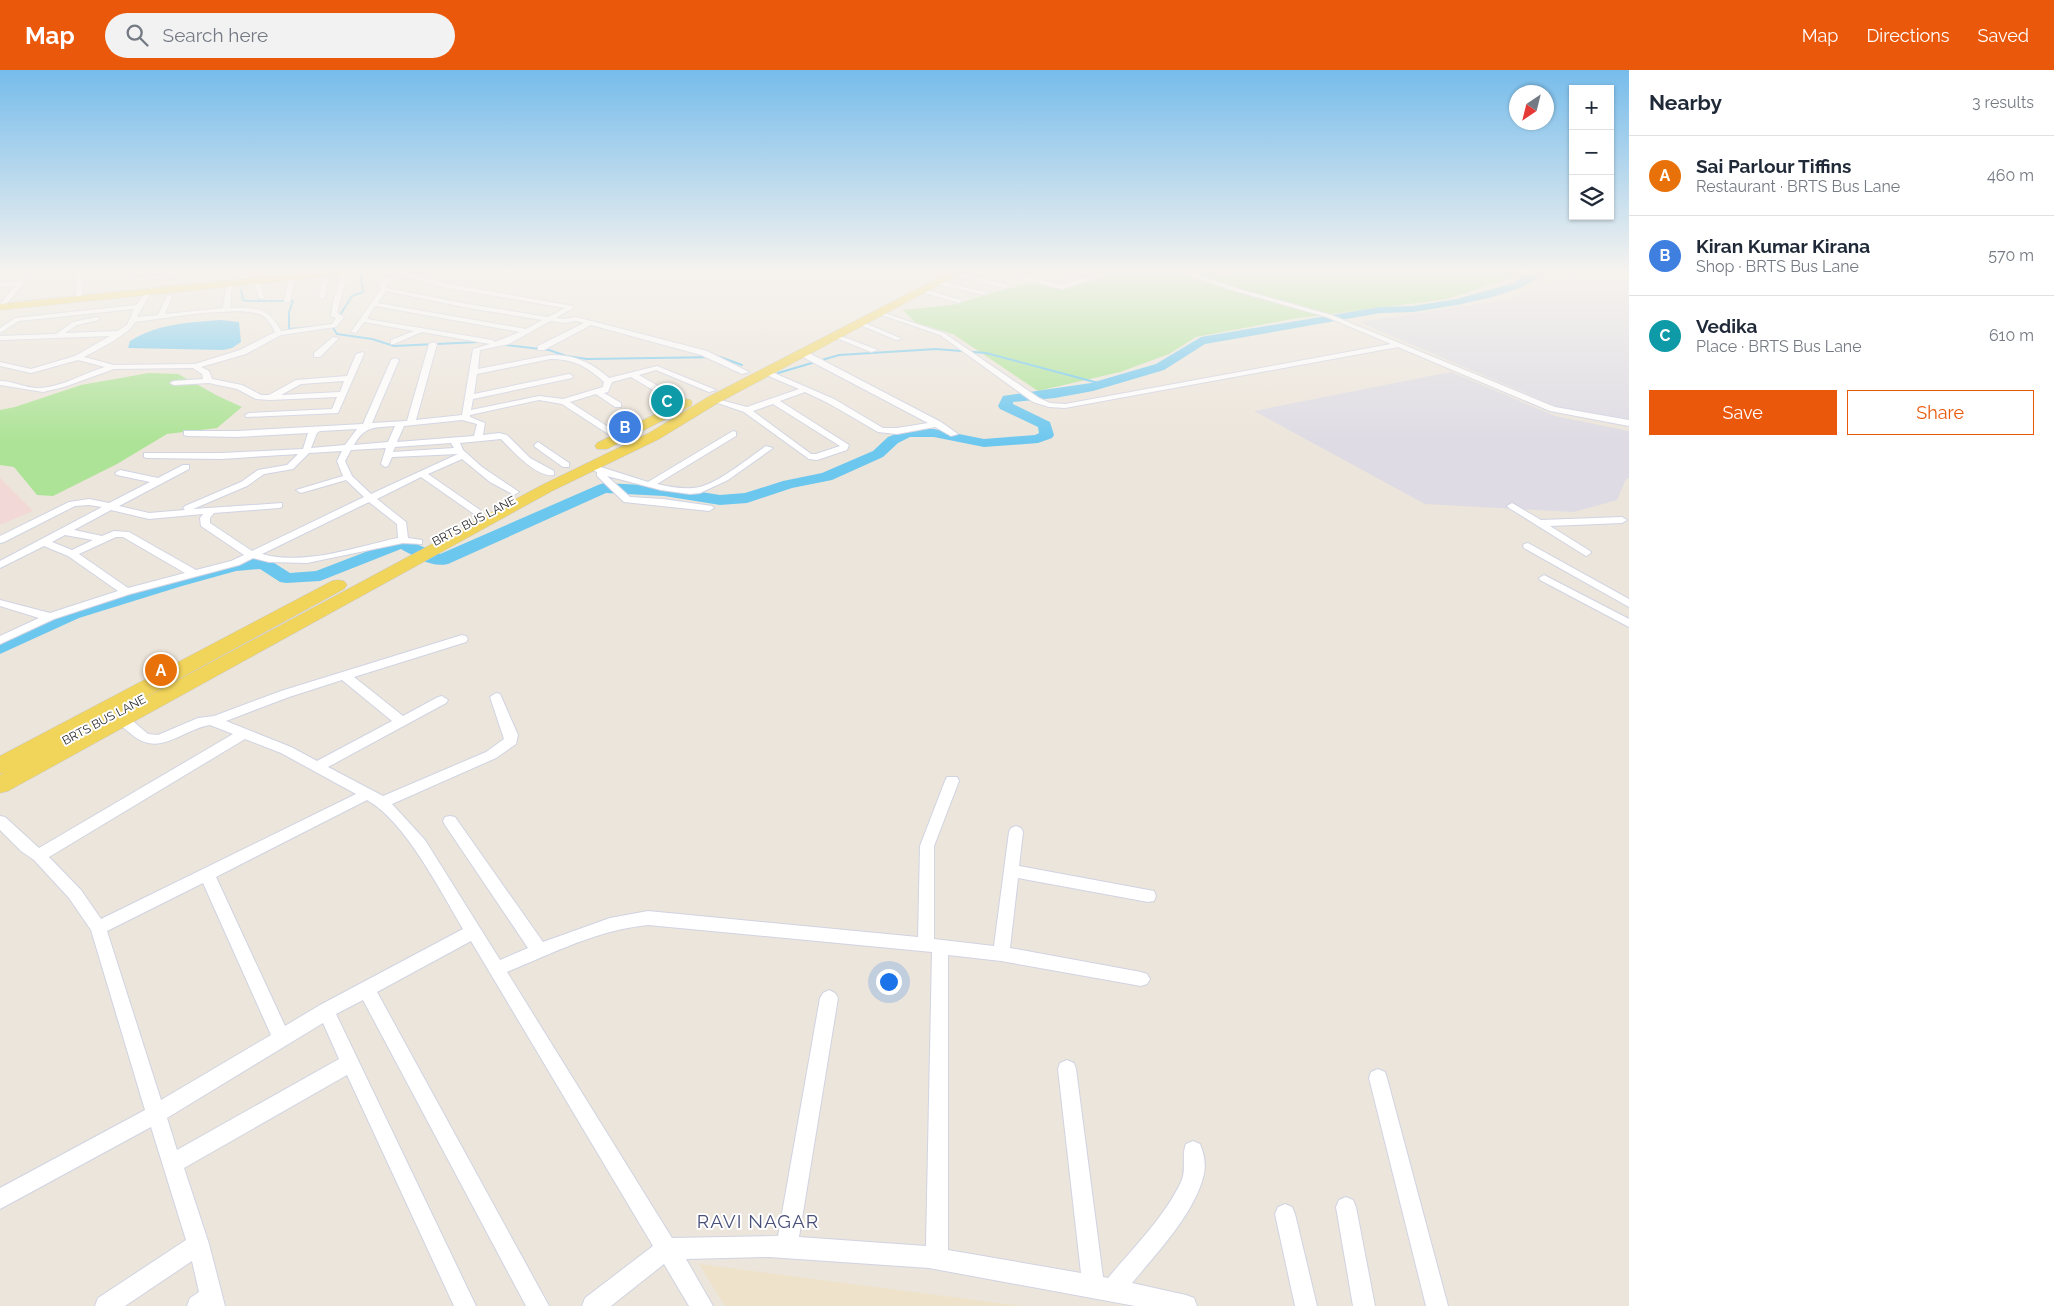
<!DOCTYPE html>
<meta charset="utf-8">
<style>
:root{--surface:#fff;--page:#f2f2f3;--text:#1f2937;--muted:#747a83;--line:#e0e1e3;--accent:#ea580c}
body{margin:0;font-family:Raleway,sans-serif;background:var(--page);color:var(--text)}
.controls{position:absolute;right:15px;top:15px;display:grid;overflow:hidden;border-radius:0px;box-shadow:0 1px 4px #0004}
.controls button{width:45px;height:45px;display:grid;place-items:center;padding:0;border:0;border-bottom:1px solid var(--line);background:var(--surface);color:var(--text);font:25px sans-serif}
.compass{position:absolute;left:1509px;top:15px;width:45px;height:45px;border-radius:50%;background:var(--surface);box-shadow:0 1px 4px #0004;rotate:215deg}
.you{position:absolute;left:888px;top:911px;width:18px;height:18px;margin:-12px;border:4px solid #fff;border-radius:50%;background:#1a73e8;box-shadow:0 0 0 8px #1a73e833}
.badge{display:grid;place-items:center;width:32px;height:32px;border-radius:50%;background:var(--accent);color:#fff;font-size:16px;font-weight:700}
.pin{position:absolute;translate:-50% -50%;border:2px solid #fff;box-shadow:0 1px 5px #0006}
.list{margin:0;padding:0;list-style:none}
h2{display:flex;justify-content:space-between;align-items:center;height:65px;margin:0;padding:0 20px;font-size:21px}
h2 small{font-size:16px;font-weight:400;color:var(--muted)}
.list li{display:grid;grid-template-columns:32px 1fr auto;gap:15px;align-items:center;box-sizing:border-box;height:80px;padding:0 20px;border-top:1px solid var(--line)}
.list b{display:block;font-size:19px;white-space:nowrap}
.list p{margin:0;font-size:16px;white-space:nowrap;color:var(--muted)}
.list em{font-size:16px;font-style:normal;color:var(--muted)}
.actions{display:flex;gap:10px;padding:15px 20px}
.actions a{flex:1;padding:11px 0;border:1px solid var(--accent);border-radius:0px;text-align:center;font-size:18px;color:var(--accent)}
.actions .main{background:var(--accent);color:#fff}
.icon{flex:none;width:28px;height:28px;fill:none;stroke:currentColor;stroke-width:2;stroke-linecap:round;stroke-linejoin:round}
.map{position:relative;flex:none;width:1629px;height:1236px;overflow:hidden}
header{display:flex;align-items:center;gap:30px;box-sizing:border-box;height:70px;padding:0 25px;background:var(--accent);color:#fff}
header strong{font-size:24px}
nav{display:flex;gap:28px;margin-inline-start:auto;font-size:18px}
.search{width:350px;height:45px;background:var(--page);display:flex;align-items:center;gap:12px;box-sizing:border-box;padding:0 18px;border-radius:28px;color:var(--muted);font-size:19px}
main{display:flex}
aside{flex:1;background:var(--surface)}
.map>svg:first-child{display:block}
.industrial{fill:#dedbe4}
.education{fill:#eee3ca}
.medical{fill:#f3d8d8}
.green{fill:#ade396}
.water{fill:#6cc7ef}
.lines{fill:none;stroke-linecap:round;stroke-linejoin:round}
.stream{stroke:#6cc7ef;stroke-width:2}
.river{fill:#6cc7ef;fill-rule:evenodd}
.street-casing{stroke:#d0d3e2;stroke-width:2}
.primary-casing{stroke:#c7c7c7;stroke-width:1}
.street{fill:#fff;fill-rule:evenodd}
.primary{fill:#f1d45a;fill-rule:evenodd}
.labels{text-anchor:middle;dominant-baseline:central;stroke-width:4;stroke-linejoin:round;paint-order:stroke}
.far-street-label{font-size:12px;fill:#292929;stroke:#fff}
.near-neighbourhood-label{font-size:19px;letter-spacing:1px;fill:#49507a;stroke:#fff}
</style>
<header>
<strong>Map</strong>
<div class="search"><svg class="icon" aria-label="search" viewBox="0 0 24 24"><circle cx="10" cy="10" r="6"/><path d="M15 15l6 6"/></svg>Search here</div>
<nav><a>Map</a><a>Directions</a><a>Saved</a></nav>
</header>
<main>
<div class="map">
<svg width="1629" height="1236" viewBox="0 0 1629 1236">
<rect width="100%" height="100%" fill="#ece5db"/>
<path class="industrial" d="M1571 205 1629 213V353L1572 343 1359 252 1511 229 1536 217Z
M1451 302 1555 346 1629 361V408L1626 409 1617 430 1574 442 1425 434 1254 341Z"/>
<path class="education" d="M699 1194 1022 1236H725Z"/>
<path class="medical" d="M0 408 33 441 0 455Z"/>
<path class="green" d="M1123 200H1184L1227 207 1248 200H1522L1511 208 1447 229 1292 249 1196 267 1169 284 1120 302 1038 321 953 264 916 253 903 240 952 235 1031 212 1061 219Z
M149 303 178 304 218 326 242 337 217 358 167 364 117 394 53 426 37 425 14 397 0 395V340L15 337 81 315Z"/>
<path class="water" d="M220 250 239 252 241 272 232 278 223 280 128 278 130 271C160 253 186 253 220 250Z"/>
<g class="lines">
<path class="stream" d="M241 220 243 230 247 231H293L289 242V259L314 257
M338 248 352 226 363 222 360 202
M331 255 337 264 372 269 394 276 479 272
M498 274 549 280 566 286 587 289 720 287 742 295
M778 303 839 285 936 279 986 283 1102 314"/>
<path class="river" d="M1532 200H1542L1540 206 1522 217 1492 227 1457 235 1413 242 1380 243 1205 274 1164 300 1093 321 1055 328 1013 332V334L1050 352 1054 365 1052 368 1038 373 984 377 934 367H910L898 373 883 387 832 410 792 418 747 433 720 435 664 426 606 423 448 494C431 498 416 487 401 479L320 511 286 513 280 512 260 499 236 501 182 516 79 548 0 584V570L65 540 168 508 229 492 254 488 271 491 290 503 316 501 402 468 440 484 598 415 604 413 664 416 720 425 745 423 783 411 822 403 873 381 888 367 908 359H934L984 369 1035 365 1039 363 1038 357 1000 339 998 336 1003 326 1091 313 1156 294 1201 267 1380 237 1413 236 1457 229 1514 213Z"/>
<defs>
<path id="street" d="M0 200H18L0 204Z
M29 200H35L3 238 0 239V234L16 215 0 217V213L19 211Z
M80 200 83 202 82 226 79 228 76 226 77 202Z
M204 200 206 203 132 211 129 209Z
M243 200H249L247 213 244 215 241 213Z
M278 200H284L283 207H279Z
M385 200H396L443 213 573 236V238L556 248 564 249 576 247 707 281 749 302 742 304 701 285 591 255 544 280H538V276L584 253 576 251 564 253 550 251 509 274 480 280 478 299 550 285C575 285 591 292 609 308L657 296 716 320 709 322 656 300 639 305 686 332V336H680L631 307 612 312 608 322 604 323 621 333V337H615L596 324 570 332 622 366 623 368 619 371 562 334 539 330 470 345V347L485 353 483 365 499 363 507 365 530 388 554 401V405C537 408 513 381 501 369L460 373 463 380 482 397 519 422 514 425 490 412 462 389 428 404 480 440V444H474L421 407 377 429 406 452 408 468 422 470V474L403 473 307 493 269 492 253 488 239 495 130 524 54 549 0 574V566L39 548 0 536V530L50 543 118 521 68 486 44 476 0 498V491L102 437 89 435 75 436 4 472 0 473V466L69 432 89 429 109 433 150 412 117 405 115 403 120 400 158 408 183 395H189V399L119 436 149 443 185 440 183 438 185 436 241 412 258 400 287 395 298 384 221 389 147 388 144 387V383H221L303 379 308 363 237 367 187 366 184 365V361H237L363 354 391 290 395 288 399 290 372 353 407 351 429 274 433 272 437 274 416 350 462 345 473 279 490 274 422 262 394 274H391V270L414 261 364 252 356 263 351 262 381 219 379 215 382 211 397 204ZM403 206 442 217 565 238 548 247 468 234 386 218V213ZM386 221 468 238 542 250 526 259 378 233ZM375 236 520 262 495 272 492 270 367 249ZM550 289C573 289 587 296 604 312L603 317 563 329 539 326 471 340 473 329 572 308 573 306 569 304 474 324 477 304ZM462 350 477 354 474 366 397 372 404 356ZM395 356 388 372 354 375C365 355 375 358 395 356ZM357 359 345 375 311 378 317 363 320 361ZM451 373 454 378 393 382 395 377ZM386 378 381 394 385 397 388 396 392 387 458 384 371 424 352 406 345 391 351 380ZM342 381 337 391 343 406 296 420 301 423 346 410 364 427 252 481 210 453V448L214 443 279 438 282 437V433L193 439 247 416 264 404 293 399 309 383ZM369 432 397 454 398 468C355 477 305 496 262 484ZM111 440 149 449 203 444 200 448 201 456 244 485 231 491 196 500 129 462 114 461 102 466 74 460ZM65 465 93 470 72 480 52 472ZM116 467H123L185 503 128 518 79 484Z
M986 200H998L1062 215 1078 210 1041 200C1056 200 1072 209 1085 208 1098 207 1108 200 1121 200L1062 219Z
M1173 200H1183L1239 219 1331 245 1555 337 1629 350V356L1550 341 1398 277 1065 338 1049 337 1033 332 940 265 876 243 881 242 944 263 1039 328 1050 333 1065 334 1391 274 1327 247 1235 221Z
M1217 200 1232 202 1229 204Z
M343 201 348 202 337 243 344 247 336 257 281 265 246 284 201 297 209 301 212 309 242 315 261 325H269L296 310 347 306 356 284 363 282 364 284 338 343 246 347 245 345 249 343 332 339 337 327 270 330 256 329 237 319 209 313 174 315 170 313 174 311 203 309 202 304 193 298 114 299 64 317 43 322 0 315V311C13 311 25 318 38 318 61 318 83 303 105 297L78 290 31 303 0 296V292L31 299 75 286 110 266 0 270V266L56 264 73 252 97 247 99 248V250L77 255 65 263 117 261 127 255 134 239 19 251 0 263V258L15 248 136 235 150 217 153 219 137 247 158 245 166 227 169 225 172 227 165 244 223 238 226 215 229 213 232 215 230 238C254 237 269 237 281 261L332 254 336 248 331 246 333 232ZM240 241C260 243 266 243 275 262L240 280 195 294 114 295 84 287C97 280 130 264 135 252L202 243ZM344 311 340 322 281 325 301 314Z
M326 202 329 204 325 227 322 229 319 227 323 204Z
M956 202 1007 215 1008 216 1005 218 954 205Z
M292 206 295 208 290 231 287 233 284 231 289 208Z
M257 210 260 212 264 229 259 228 254 212Z
M939 211 985 222 986 223 983 225 937 214Z
M923 219 961 230 962 231 959 233 921 222 920 221Z
M860 251 900 268 902 269 896 270 858 254 857 253Z
M834 265H838L878 280 871 282 834 267Z
M333 267 339 268 320 287H314V283Z
M799 281H805L941 352 958 364 951 366 935 357 897 364 878 362 828 333 805 322 780 331 849 375 847 380 817 390 809 389 744 342 709 330 713 328 747 337 799 319 764 304 763 302 767 300 834 329 883 358H897L928 353 799 285ZM773 334 840 376 816 384H811L753 341Z
M733 361 736 362V366L657 414C670 417 686 420 700 417 721 411 747 389 766 376L773 378 728 410 700 423 690 424 661 420 607 406 630 427 663 429 712 436 714 438 709 441 624 432 597 406V402L583 396 588 393 648 412Z
M538 372 569 393V397H563L535 377 534 375Z
M1512 433 1541 450 1622 447 1627 450 1622 453 1550 456 1590 481 1591 483 1586 486 1509 438 1507 436Z
M1528 473 1629 529V537L1524 478 1523 476 1524 474Z
M1544 505 1629 549V557L1540 510 1539 508Z
M462 565 466 566 468 569 466 572 354 607 403 646 438 627 442 626 448 630 446 633 328 697 383 726 486 682 504 669 490 627 496 623 500 624 518 665 516 674 496 688 392 734 425 770 500 890 528 878 445 755 443 751 445 747 450 746 455 747 543 872 610 848 648 841 918 867 920 776 945 711 947 707H957L959 711 934 776V869L994 876 1009 762 1011 758 1016 756 1021 758 1023 762 1019 796 1154 821 1156 826 1154 831 1148 832 1018 808 1010 878 1141 902 1147 904 1150 909 1147 914 1141 916 1001 891 948 885V1180L1081 1203 1058 999 1060 993 1067 990 1074 993 1076 999 1103 1207 1108 1208C1133 1178 1164 1148 1181 1112 1187 1099 1181 1086 1186 1074L1193 1071 1200 1074C1204 1083 1206 1095 1204 1104 1195 1143 1157 1183 1132 1213L1186 1225 1194 1228 1197 1236H1135L929 1198 769 1187 686 1189 713 1236H689L664 1194 611 1236H582L585 1228 653 1176 471 871 377 922 549 1236H526L363 930 336 944 476 1236H454L347 1005 184 1098 209 1174 225 1236H187L190 1228 199 1222 192 1191 125 1236H95L98 1228 186 1170 151 1057 0 1139V1118L145 1040 91 860 69 828 34 790 21 781 0 760V746L5 747 39 778 233 664 210 655C180 660 159 689 130 663 125 659 119 654 116 649L117 646H127L148 664 158 665 198 648 214 646 281 621ZM342 610 392 651 317 691 291 677 226 651 289 627ZM245 669 281 683 356 724 101 849 81 820 49 787ZM367 730C405 751 441 822 463 859L320 935 285 956 216 807ZM203 813 271 965 161 1030 107 861ZM648 855 932 882 926 1176 799 1167 838 928 835 923 829 920 823 923 820 928 778 1166 672 1168 507 902C553 883 597 860 648 855ZM323 953 339 989 177 1080 167 1048Z
M1378 999 1385 1002 1387 1008 1448 1236H1426L1369 1008 1371 1002Z
M1346 1127 1353 1130 1356 1137 1375 1236H1353L1336 1137 1339 1130Z
M1285 1134 1292 1137 1295 1144 1317 1236H1295L1275 1144 1278 1137Z"/>
<path id="primary" d="M331 200H366L361 203 0 240V234Z
M954 200H967L718 333 659 369 552 421 8 721 0 723V705L5 702 0 704V686L332 511 338 510 344 511 347 515 344 519 87 659 542 415 649 363 708 327Z
M686 329 691 330 692 333 691 336 607 379H597L595 376 597 373Z"/>
</defs>
<use href="#street" class="street-casing"/>
<use href="#primary" class="primary-casing"/>
<use href="#street" class="street"/>
<use href="#primary" class="primary"/>
</g>
<linearGradient id="sky" x2="0" y2="1"><stop stop-color="#76bceb"/><stop offset="0.54" stop-color="#f6f3ef"/><stop offset="1" stop-color="#f6f3ef" stop-opacity="0"/></linearGradient>
<rect width="1629" height="373" fill="url(#sky)"/>
<g class="labels">
<g class="far-street-label">
<text transform="translate(474 451) rotate(-28)">BRTS BUS LANE</text>
<text transform="translate(104 650) rotate(-28)">BRTS BUS LANE</text>
</g>
<g class="near-neighbourhood-label">
<text x="758" y="1151">RAVI NAGAR</text>
</g>
</g>
</svg>
<div class="controls">
<button>+</button>
<button>−</button>
<button><svg class="icon" aria-label="layers" viewBox="0 0 24 24"><path d="M12 4l9 5-9 5-9-5zM3 14l9 5 9-5"/></svg></button>
</div>
<svg class="compass" viewBox="-18 -18 36 36"><path d="M0-13l5 13h-10z" fill="#e53935"/><path d="M0 13l5-13h-10z" fill="#747a83"/></svg>
<div class="you"></div>
<div class="pin badge" style="left:161px;top:600px;background:#e8710a">A</div>
<div class="pin badge" style="left:625px;top:357px;background:#3f7fe0">B</div>
<div class="pin badge" style="left:667px;top:331px;background:#0f9aa8">C</div>
</div>
<aside>
<h2>Nearby<small>3 results</small></h2>
<ul class="list">
<li><span class="badge" style="background:#e8710a">A</span><div><b>Sai Parlour Tiffins</b><p>Restaurant · BRTS Bus Lane</p></div><em>460 m</em></li>
<li><span class="badge" style="background:#3f7fe0">B</span><div><b>Kiran Kumar Kirana</b><p>Shop · BRTS Bus Lane</p></div><em>570 m</em></li>
<li><span class="badge" style="background:#0f9aa8">C</span><div><b>Vedika</b><p>Place · BRTS Bus Lane</p></div><em>610 m</em></li>
</ul>
<div class="actions"><a class="main">Save</a><a>Share</a></div>
</aside>
</main>
